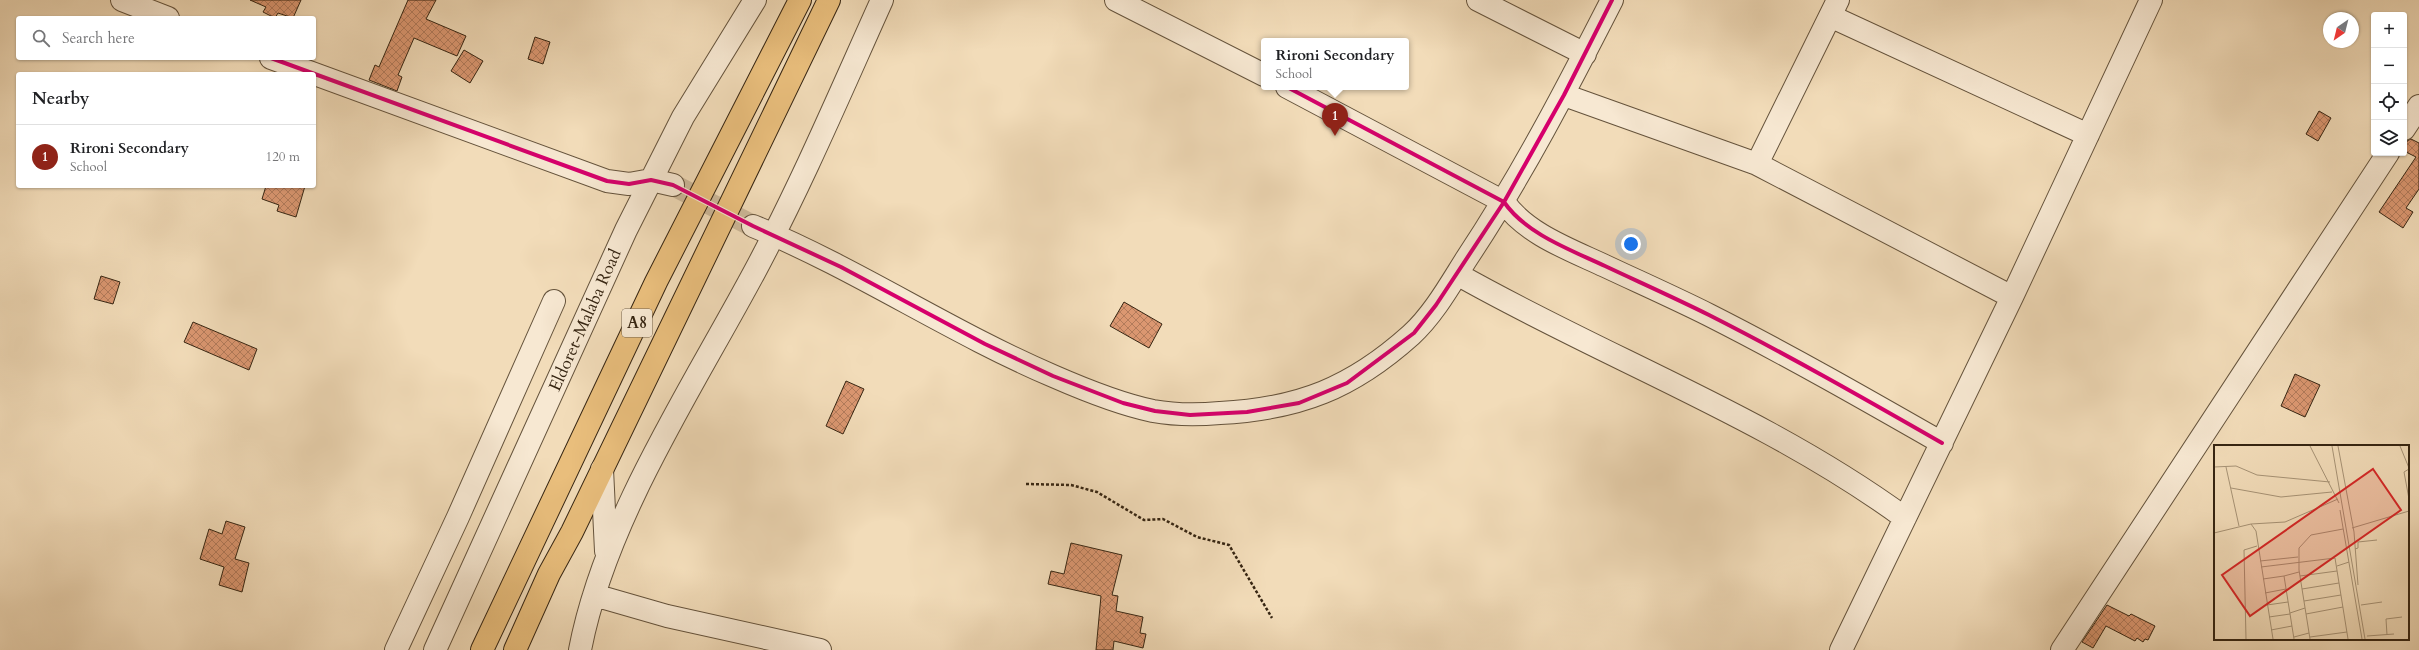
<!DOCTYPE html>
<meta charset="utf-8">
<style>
:root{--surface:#fff;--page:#f6f6f6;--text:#202124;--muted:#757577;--line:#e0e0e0;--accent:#8f2418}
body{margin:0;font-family:Cardo,serif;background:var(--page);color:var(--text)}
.controls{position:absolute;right:12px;top:12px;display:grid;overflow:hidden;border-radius:4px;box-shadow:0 1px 3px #0004}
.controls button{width:36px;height:36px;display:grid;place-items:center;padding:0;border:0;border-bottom:1px solid var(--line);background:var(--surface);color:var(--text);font:20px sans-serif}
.compass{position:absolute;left:2323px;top:12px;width:36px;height:36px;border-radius:50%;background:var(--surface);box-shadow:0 1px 3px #0004;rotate:215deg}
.you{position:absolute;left:1631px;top:244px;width:14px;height:14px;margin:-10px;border:3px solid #fff;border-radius:50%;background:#1a73e8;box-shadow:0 0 0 6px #1a73e833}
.badge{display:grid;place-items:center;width:26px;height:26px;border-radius:50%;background:var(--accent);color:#fff;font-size:13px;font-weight:700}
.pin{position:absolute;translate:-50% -33px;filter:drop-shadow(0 1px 2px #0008)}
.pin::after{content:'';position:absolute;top:21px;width:14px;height:12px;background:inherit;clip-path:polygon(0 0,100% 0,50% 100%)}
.popup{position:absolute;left:1261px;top:38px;width:148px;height:52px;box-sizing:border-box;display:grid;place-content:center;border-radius:4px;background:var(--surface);filter:drop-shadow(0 1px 3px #0005);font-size:13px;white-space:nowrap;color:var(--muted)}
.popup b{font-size:15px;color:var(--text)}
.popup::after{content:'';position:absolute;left:50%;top:100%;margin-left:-8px;border:8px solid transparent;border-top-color:var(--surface)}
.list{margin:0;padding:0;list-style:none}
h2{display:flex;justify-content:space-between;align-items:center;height:52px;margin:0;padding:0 16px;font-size:17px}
h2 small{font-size:13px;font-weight:400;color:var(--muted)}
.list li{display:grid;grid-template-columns:26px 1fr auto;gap:12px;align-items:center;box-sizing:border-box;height:64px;padding:0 16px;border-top:1px solid var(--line)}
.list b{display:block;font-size:15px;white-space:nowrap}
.list p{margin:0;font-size:13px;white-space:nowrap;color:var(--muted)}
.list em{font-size:13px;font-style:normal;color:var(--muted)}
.icon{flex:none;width:22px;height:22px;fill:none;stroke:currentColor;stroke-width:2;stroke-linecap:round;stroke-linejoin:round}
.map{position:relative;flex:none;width:2419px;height:650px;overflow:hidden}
.search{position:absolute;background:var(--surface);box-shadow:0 1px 3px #0004;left:16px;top:16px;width:300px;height:44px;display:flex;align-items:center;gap:10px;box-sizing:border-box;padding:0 14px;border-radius:4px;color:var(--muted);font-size:15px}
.panel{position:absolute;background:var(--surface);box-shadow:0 1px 3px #0004;left:16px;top:72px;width:300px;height:116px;border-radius:4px}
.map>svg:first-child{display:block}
.building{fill:url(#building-cross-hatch);stroke:#362512}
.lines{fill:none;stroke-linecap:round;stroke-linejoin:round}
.minor-tunnel{stroke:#ccb798;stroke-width:22;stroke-dasharray:22 11;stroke-linecap:butt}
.minor-casing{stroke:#65533c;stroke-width:24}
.highway-casing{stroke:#362512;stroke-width:24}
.path{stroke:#362512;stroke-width:2.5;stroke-dasharray:3 2;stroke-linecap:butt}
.minor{stroke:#f7e8d2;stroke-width:22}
.highway{stroke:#e9be7c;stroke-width:22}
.cycleway-casing{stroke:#f7e8d2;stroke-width:6}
.cycleway{stroke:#d6006c;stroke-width:4}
.labels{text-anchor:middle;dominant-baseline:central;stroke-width:3;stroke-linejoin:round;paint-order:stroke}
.shield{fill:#f7e8d2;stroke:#70604c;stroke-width:1}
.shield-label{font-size:16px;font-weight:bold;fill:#362512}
.street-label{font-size:17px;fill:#362512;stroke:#f7e8d2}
.inset-road{fill:none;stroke:#a79376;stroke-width:1}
.view{fill:#d62828;fill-opacity:0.15;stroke:#d62828;stroke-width:2}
.inset-edge{fill:none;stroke:#362512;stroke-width:2}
</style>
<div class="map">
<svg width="2419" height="650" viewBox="0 0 2419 650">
<defs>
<pattern id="building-cross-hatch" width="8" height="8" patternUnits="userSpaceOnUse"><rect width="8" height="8" fill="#db9771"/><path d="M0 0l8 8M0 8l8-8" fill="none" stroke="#b27b5b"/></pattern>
</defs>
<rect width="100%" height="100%" fill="#f2dcb9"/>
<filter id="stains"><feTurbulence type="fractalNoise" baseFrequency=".005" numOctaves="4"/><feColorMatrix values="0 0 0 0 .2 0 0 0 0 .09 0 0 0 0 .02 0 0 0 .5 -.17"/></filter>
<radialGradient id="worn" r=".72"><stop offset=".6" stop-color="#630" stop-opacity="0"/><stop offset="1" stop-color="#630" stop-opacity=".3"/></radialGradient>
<path class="building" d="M250 0H301L293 18 278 13 275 18 263 12 266 7Z
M408 0H436L426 19 466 36 457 56 414 38 398 75 402 77 397 91 369 80 375 65 379 67Z
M535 37 550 42 543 64 528 59Z
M464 50 483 61 470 83 451 71Z
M2319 111 2331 118 2318 141 2306 134Z
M2411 139 2419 143V189L2406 208 2413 212 2403 228 2379 212 2416 157 2404 151 2407 141Z
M266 186H305L296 217 277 211 279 205 262 199Z
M101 276 120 282 113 304 94 299Z
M1124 302 1162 324 1149 348 1110 326Z
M193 322 257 349 249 370 184 342Z
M2295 374 2320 385 2305 417 2281 406Z
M846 381 864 389 843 434 826 426Z
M226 521 245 527 235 559 249 563 242 592 219 585 224 567 200 559 209 529 222 534Z
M1071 543 1122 555 1112 595 1118 596 1116 611 1143 617 1140 633 1146 634 1143 648 1114 641 1113 650H1096L1101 596 1048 584 1051 571 1064 574Z
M2107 605 2129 616 2131 614 2155 626 2148 640 2145 639 2143 642 2137 638 2135 641 2106 626 2093 648 2082 642Z"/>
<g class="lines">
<path class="minor-tunnel" d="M673 185 753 226"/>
<defs>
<path id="minor" d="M122 0 168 18
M1116 0 1264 75
M1478 0 1585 54
M1830 16 2088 135
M271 58 607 181 629 184 651 180 673 185
M1287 87 1504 202C1526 234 1571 250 1605 266 1639 282 1675 298 1709 315 1788 355 1865 399 1942 443
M1564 95 1757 164 1838 0
M2404 129 2419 106
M1757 164 2012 297
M753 226C857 269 950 332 1053 376 1085 390 1119 404 1153 411 1175 415 1198 415 1220 413 1299 409 1352 388 1411 335 1434 314 1451 283 1467 258 1522 175 1567 88 1612 0
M1457 274C1605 358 1767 417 1905 518
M602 469 606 551
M594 595 667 616 820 650
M396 650 458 517 554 301
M435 650 626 230 683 117 755 0
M580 650C605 519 692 389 755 271 802 183 841 91 882 0
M1841 650 2012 297 2151 0
M2062 650 2388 153"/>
<path id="highway" d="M482 650 656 282 800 0
M515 650 549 574 572 532 829 0"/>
</defs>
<use href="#minor" class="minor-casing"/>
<use href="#highway" class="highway-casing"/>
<path class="path" d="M1026 484 1071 485 1097 492 1144 520 1163 519 1197 537 1229 545 1272 618"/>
<use href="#minor" class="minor"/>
<use href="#highway" class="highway"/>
<defs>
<path id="cycleway" d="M271 58 607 181 629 184 651 180 673 185 753 226 841 267 985 344 1053 376 1123 403 1155 411 1190 415 1247 412 1299 403 1347 383 1414 333 1436 305 1504 202 1564 95 1612 0
M1287 87 1504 202C1526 234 1571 250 1605 266 1639 282 1675 298 1709 315 1788 355 1865 399 1942 443"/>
</defs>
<use href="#cycleway" class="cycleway-casing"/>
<use href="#cycleway" class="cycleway"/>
</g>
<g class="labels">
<rect class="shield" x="622" y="309" width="30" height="28" rx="3"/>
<g class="shield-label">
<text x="637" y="323">A8</text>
</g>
<g class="street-label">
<text transform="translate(585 320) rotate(-66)">Eldoret-Malaba Road</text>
</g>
</g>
<g transform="translate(2214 445)">
<rect width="195" height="195" fill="#f2dcb9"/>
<path class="inset-road" d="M96 1 125 58M118 1 151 194M124 1 140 87 144 140M186 1 195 23M0 22 22 21 43 30 116 37M12 22 25 81M195 24 190 27 195 54M17 43 67 52 118 47M126 65 148 194M37 79 42 86 59 194M138 83 195 66M0 88 37 79 71 77 124 54M141 104 144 103V97L163 95M46 116 84 112M123 121 135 117M47 122 121 113 134 194M86 131 123 126M49 134 70 131M88 144 125 138M51 148 72 144M90 156 127 150M53 160 74 157M147 160 168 157M76 168 91 163M92 169 129 162M55 172 76 169M57 185 78 181M173 190 172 174 188 172M153 191 180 189M80 192 95 188M96 192 133 187M32 194 30 105 43 101M80 194 70 131 85 127M96 194 85 125V103L97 90 129 84"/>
<path class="view" d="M159 24 187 65 36 171 8 130Z"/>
<rect width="195" height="195" class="inset-edge"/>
</g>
<rect width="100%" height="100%" filter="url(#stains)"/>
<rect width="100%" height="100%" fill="url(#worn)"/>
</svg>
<div class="controls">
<button>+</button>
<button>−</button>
<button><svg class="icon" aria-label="locate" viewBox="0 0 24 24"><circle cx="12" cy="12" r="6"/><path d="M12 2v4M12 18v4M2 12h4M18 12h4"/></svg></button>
<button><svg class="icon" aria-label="layers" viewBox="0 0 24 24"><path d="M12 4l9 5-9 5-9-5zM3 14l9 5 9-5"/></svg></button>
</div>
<svg class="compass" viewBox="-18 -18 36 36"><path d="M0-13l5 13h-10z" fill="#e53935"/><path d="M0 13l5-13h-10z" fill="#757577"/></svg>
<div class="you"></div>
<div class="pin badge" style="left:1335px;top:136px">1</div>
<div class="popup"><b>Rironi Secondary</b>School</div>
<div class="search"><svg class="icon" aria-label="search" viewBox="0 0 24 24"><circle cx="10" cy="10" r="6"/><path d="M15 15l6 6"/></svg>Search here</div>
<section class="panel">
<h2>Nearby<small></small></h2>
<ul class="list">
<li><span class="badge">1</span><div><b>Rironi Secondary</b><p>School</p></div><em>120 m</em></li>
</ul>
</section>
</div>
